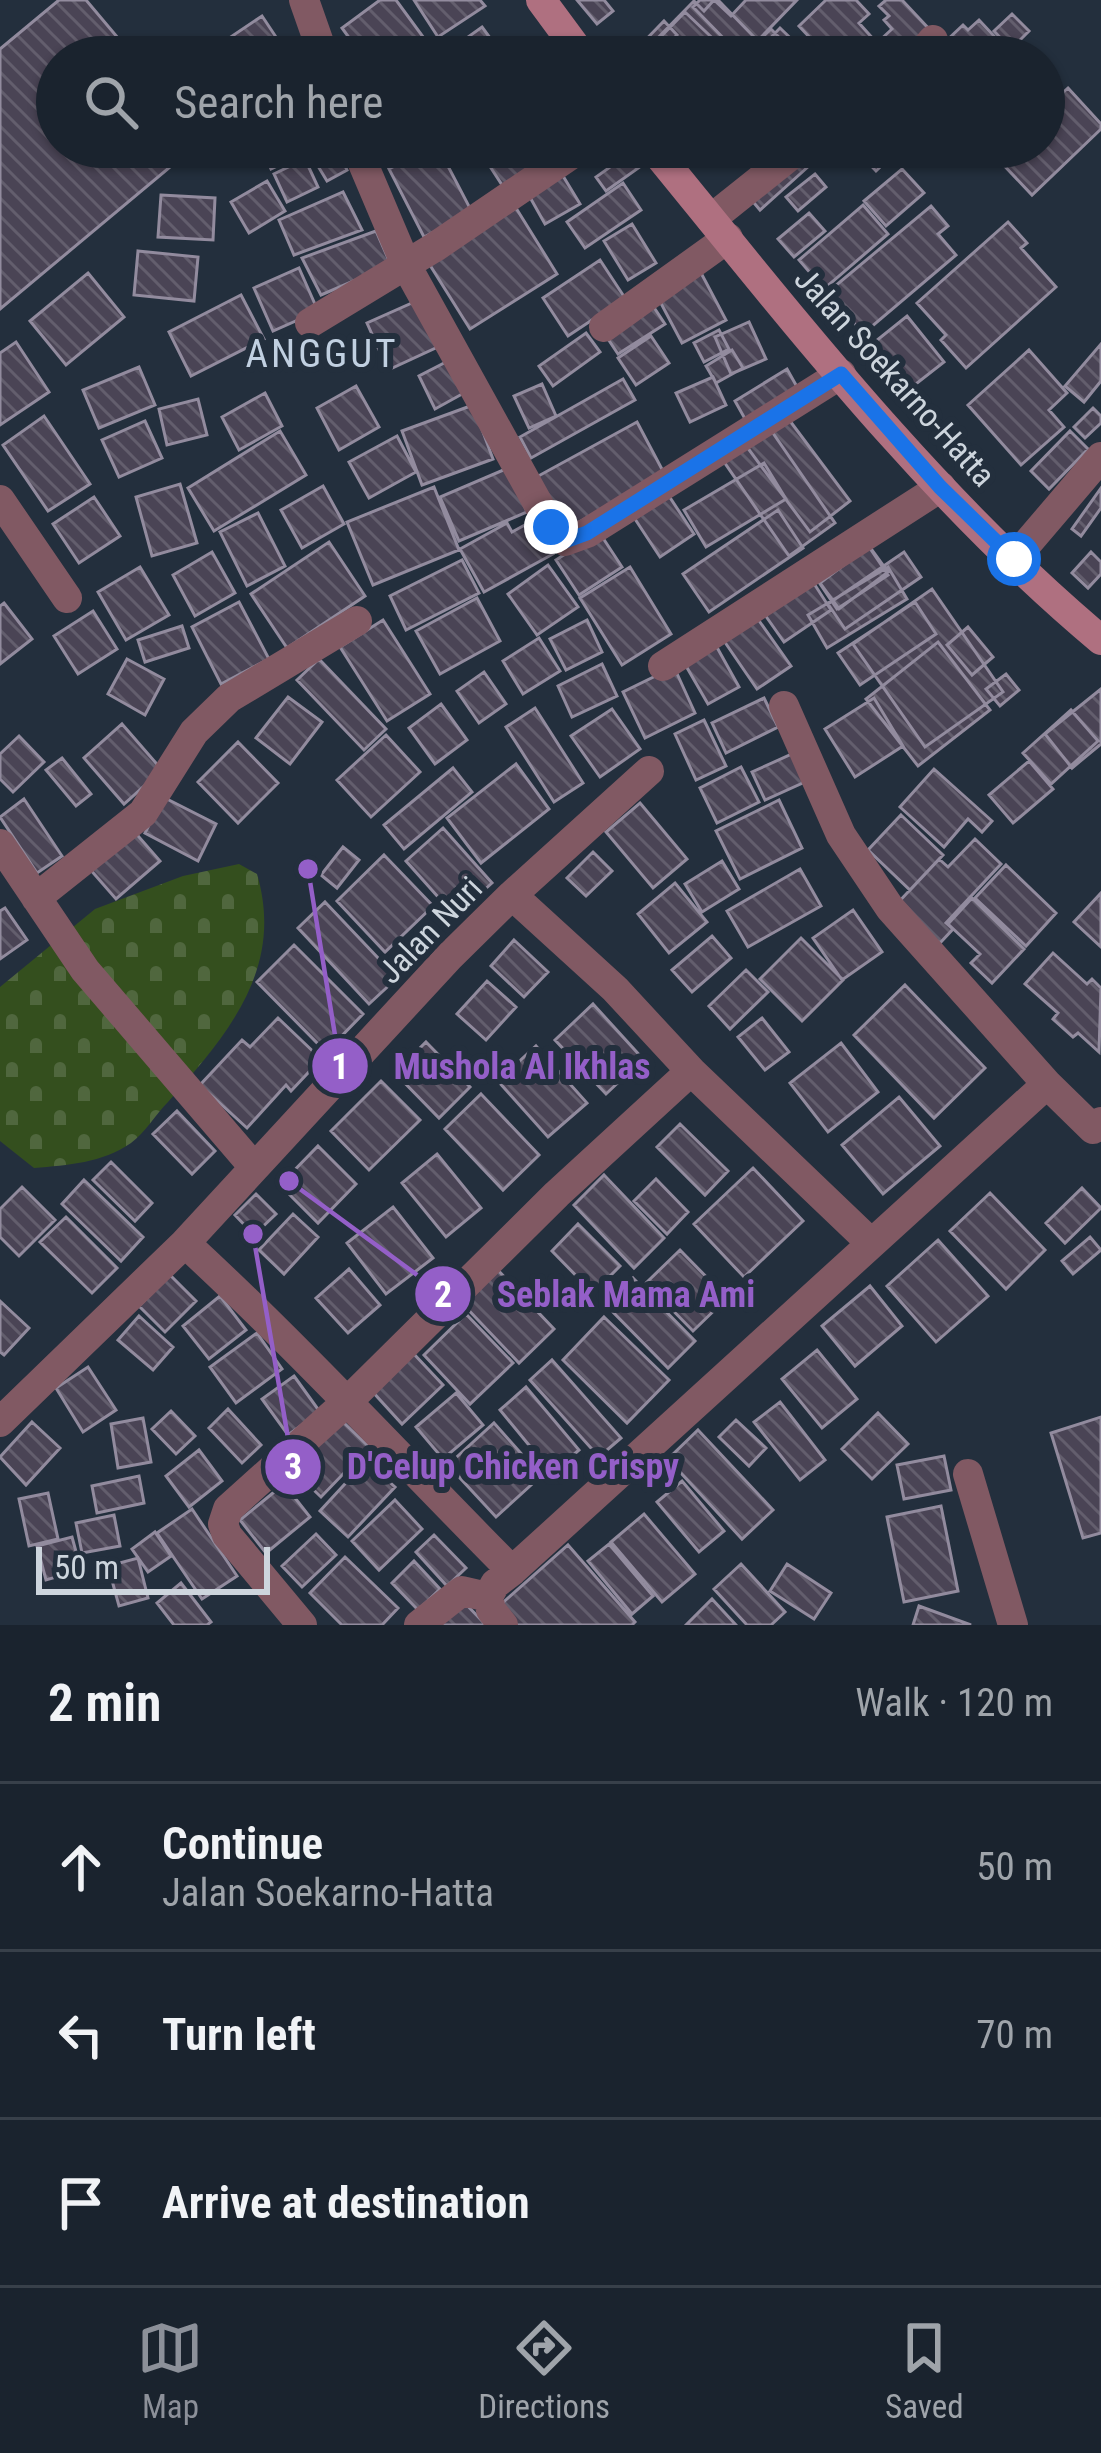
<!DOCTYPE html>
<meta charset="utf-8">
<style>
:root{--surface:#1a232e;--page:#232b36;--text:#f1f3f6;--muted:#9fa4aa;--line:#38404a;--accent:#8c9099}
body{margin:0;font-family:"Roboto Condensed",sans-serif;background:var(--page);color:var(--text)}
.scale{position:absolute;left:36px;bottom:30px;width:234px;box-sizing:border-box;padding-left:12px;border:6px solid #cdd5dd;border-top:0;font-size:33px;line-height:42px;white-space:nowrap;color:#cdd5dd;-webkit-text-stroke:9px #232f3d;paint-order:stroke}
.stop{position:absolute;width:36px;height:36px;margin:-27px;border:9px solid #1a73e8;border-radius:50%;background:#fff}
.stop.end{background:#1a73e8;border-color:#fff;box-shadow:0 3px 12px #0008}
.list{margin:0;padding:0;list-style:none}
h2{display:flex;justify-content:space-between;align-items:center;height:156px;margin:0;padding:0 48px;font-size:51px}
h2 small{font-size:39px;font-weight:400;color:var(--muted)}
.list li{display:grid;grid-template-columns:78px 1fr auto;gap:36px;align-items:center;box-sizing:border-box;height:168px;padding:0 48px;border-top:3px solid var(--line)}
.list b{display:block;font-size:45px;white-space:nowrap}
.list p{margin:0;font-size:39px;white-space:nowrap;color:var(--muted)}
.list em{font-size:39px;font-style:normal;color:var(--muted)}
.icon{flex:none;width:66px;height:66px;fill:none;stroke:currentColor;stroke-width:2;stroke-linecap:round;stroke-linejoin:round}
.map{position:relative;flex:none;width:1101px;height:1625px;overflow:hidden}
.search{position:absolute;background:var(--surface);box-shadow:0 3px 9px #0004;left:36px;right:36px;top:36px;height:132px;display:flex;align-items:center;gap:30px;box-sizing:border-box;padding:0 42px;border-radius:66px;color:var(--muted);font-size:45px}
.sheet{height:660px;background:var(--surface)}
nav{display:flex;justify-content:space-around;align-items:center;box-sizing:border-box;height:168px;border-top:3px solid var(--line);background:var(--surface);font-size:33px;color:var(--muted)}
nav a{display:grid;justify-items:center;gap:6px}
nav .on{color:var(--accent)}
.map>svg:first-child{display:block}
.cemetery{fill:url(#cemetery-stones)}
.building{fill:url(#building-back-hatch);stroke:#928b9e;stroke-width:3}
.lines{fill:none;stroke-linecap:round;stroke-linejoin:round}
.street{stroke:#815963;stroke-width:30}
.secondary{stroke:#af7080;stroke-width:30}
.route{stroke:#1a73e8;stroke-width:15}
.labels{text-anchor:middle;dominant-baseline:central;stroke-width:12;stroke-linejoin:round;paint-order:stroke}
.street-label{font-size:33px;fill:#cdd5dd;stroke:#232f3d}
.quarter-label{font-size:39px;letter-spacing:3px;fill:#c1d0e1;stroke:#232f3d}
.leader{fill:none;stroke:#945fc8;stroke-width:4.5}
.callout-dot{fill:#945fc8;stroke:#232f3d;stroke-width:4.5}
.mark-label{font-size:36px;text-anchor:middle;font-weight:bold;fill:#fff}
.callout-label{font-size:36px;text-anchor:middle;font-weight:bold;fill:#945fc8;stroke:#232f3d;stroke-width:12;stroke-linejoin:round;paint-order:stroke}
</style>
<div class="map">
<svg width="1101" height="1625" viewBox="0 0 1101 1625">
<defs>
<pattern id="cemetery-stones" width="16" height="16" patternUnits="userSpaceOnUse" patternTransform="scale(3)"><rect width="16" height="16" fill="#344f1e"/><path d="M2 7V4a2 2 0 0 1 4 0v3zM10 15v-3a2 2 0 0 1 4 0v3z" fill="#50673e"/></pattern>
<pattern id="building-back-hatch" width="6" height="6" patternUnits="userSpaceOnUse" patternTransform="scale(3)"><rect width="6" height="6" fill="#4a4455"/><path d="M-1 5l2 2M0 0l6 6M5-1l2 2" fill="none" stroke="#635e6d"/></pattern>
</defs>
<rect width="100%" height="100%" fill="#232f3d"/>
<path class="cemetery" d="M239 864 257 874C285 969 227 1035 168 1102 156 1114 145 1133 131 1143 102 1163 68 1165 34 1168L0 1141V987L95 909 183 876Z"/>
<path class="building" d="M59 0H86L134 57H57V147H194L0 309V49Z
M380 0H396L429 45 413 57H363L342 28Z
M414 0H480L485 6 438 37Z
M577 0H604L613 11 597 24Z
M700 0H718L754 37 738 53 693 7Z
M714 0 731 16 746 0H797L742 57H647L643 53 694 1 704 11Z
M826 0H856L869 14 859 23 875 41 859 57H828L799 26Z
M886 0H902L931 31 903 57H862L892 29 884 20 889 16 879 6Z
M685 12 728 53 725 57H641Z
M1012 14 1029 31 1011 49 994 31Z
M262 16 282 46 266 57H201Z
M979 20 1007 50 1000 57H948L943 44 963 25 968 30Z
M664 21 677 35 654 57H629Z
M482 27 504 57H440Z
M780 28 810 57H752Z
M771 29 798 57H755L749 50Z
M1068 88 1101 124V129L1032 195 996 157 1006 147H1044V110Z
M261 147H299L302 154 271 169Z
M336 147 347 170 327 181 307 148Z
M431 147H438L472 212 424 237 389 169Z
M516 147H567L506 191 489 165Z
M812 147 820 156 760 210 749 197Z
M853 147H889L895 153 876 171Z
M634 150 644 164 606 191 596 177Z
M305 159 318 187 287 202 274 174Z
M902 169 924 193 886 226 864 201Z
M560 171 580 204 545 224 527 192Z
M815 174 826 187 798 211 786 197Z
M267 181 285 211 249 233 231 202Z
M623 183 641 210 585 248 567 222Z
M343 192 362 230 294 255 279 220Z
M161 195 215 198 213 240 158 237Z
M863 205 888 234 824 289 799 260Z
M931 206 948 226 938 234 956 255 863 334 828 292Z
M516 208 557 274 470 329 428 262Z
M809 213 825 231 794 257 778 239Z
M1008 222 1027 243 1021 248 1056 287 966 368 941 340 946 335 917 303Z
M632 224 656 263 628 280 604 241Z
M376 231 391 265 321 295 302 258Z
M138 251 198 257 194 301 134 295Z
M600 260 625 298 568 336 543 298Z
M299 268 318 311 273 331 254 288Z
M700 271 726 320 682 343 656 294Z
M88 273 124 317 66 365 30 321Z
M241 295 264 339 191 376 169 332Z
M421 299 442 345 388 370 367 323Z
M651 303 665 324 618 354 604 333Z
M907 316 944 362 907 391 871 345Z
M749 322 766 359 731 374 715 337Z
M719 330 729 349 704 362 694 343Z
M586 333 600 352 553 386 539 366Z
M651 336 669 363 636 385 618 358Z
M16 342 49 392 0 425V353Z
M1101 344V381L1084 402 1065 386Z
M732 350 743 368 716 383 706 366Z
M1029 350 1067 393 1049 410 1064 427 1021 465 968 405Z
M448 361 464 393 435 409 419 376Z
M139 367 155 405 99 428 83 390Z
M787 369 801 394 749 426 735 401Z
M713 377 726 405 690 422 676 393Z
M623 379 635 400 531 458 520 437Z
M542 384 556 416 529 428 514 396Z
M356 386 379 427 339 450 317 408Z
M265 393 282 426 239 450 222 417Z
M198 399 207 435 167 445 159 409Z
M473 405 493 459 422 485 402 431Z
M1093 408 1101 416V423L1085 438 1074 427Z
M44 416 90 484 48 511 3 445Z
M787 417 850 501 810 532 747 447Z
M145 421 162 458 119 477 102 440Z
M637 422 665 475 559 533 531 480Z
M766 423 835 523 789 556 720 456Z
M280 431 306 475 214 531 188 488Z
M1070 431 1088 449 1049 489 1031 471Z
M397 436 416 472 369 498 349 462Z
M764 463 786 499 706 547 684 510Z
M508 468 527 512 459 541 440 497Z
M180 484 197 543 152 556 136 497Z
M323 486 344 524 302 548 281 510Z
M434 487 459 550 373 585 347 522Z
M1101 488V508L1081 536 1072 529Z
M665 490 694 534 660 557 631 513Z
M94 497 120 536 79 563 53 524Z
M778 510 803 548 709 612 683 574Z
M258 513 285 566 247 586 220 532Z
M534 520 553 554 484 592 460 549 507 523 512 532Z
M599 532 622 567 579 595 556 560Z
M865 541 888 575 837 609 814 575Z
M329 542 365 596 287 648 251 594Z
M869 546 888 572 839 609 820 583Z
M212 552 235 593 195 616 173 575Z
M904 552 921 577 845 629 828 604Z
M1091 552 1101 562V574L1088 588 1072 573Z
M462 560 479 593 406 630 390 596Z
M548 565 578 607 537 635 508 594Z
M140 567 169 615 126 640 98 592Z
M630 567 671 634 622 665 580 598Z
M888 567 907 599 827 648 808 615Z
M813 582 831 610 784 642 765 615Z
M932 589 1003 692 925 747 853 644Z
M477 598 500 641 440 674 416 631Z
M239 602 269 659 221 684 192 627Z
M915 602 936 634 860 685 838 653Z
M4 603 32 639 0 664V606Z
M93 611 117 649 78 674 54 636Z
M755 615 791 666 757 689 722 638Z
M383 620 430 694 387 721 340 647Z
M587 620 602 652 566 670 550 639Z
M182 626 189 648 145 662 138 640Z
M968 627 993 657 972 675 947 645Z
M539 638 560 671 523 694 503 661Z
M714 642 739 687 708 704 682 659Z
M938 642 990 710 918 766 866 699Z
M127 659 164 679 145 715 108 694Z
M319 659 386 729 364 750 297 680Z
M602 664 617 696 572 717 558 686Z
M674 667 695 713 645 738 623 692Z
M484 672 506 704 479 723 457 691Z
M1006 674 1019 690 1000 706 986 689Z
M1101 689V744L1072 768 1045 734Z
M288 697 322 722 290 764 256 738Z
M764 698 778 727 726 753 712 723Z
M874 698 903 746 855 777 825 729Z
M441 704 467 740 435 764 409 728Z
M535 708 583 783 554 802 506 727Z
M612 709 640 749 600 777 571 736Z
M1071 710 1098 741 1051 784 1023 753Z
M704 720 726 766 696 780 675 734Z
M122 724 162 770 124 804 84 758Z
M386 735 420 772 371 817 337 780Z
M19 736 44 762 13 792 0 779V754Z
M238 742 278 783 238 823 198 782Z
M794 753 807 781 765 800 752 772Z
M62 758 91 794 76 806 46 770Z
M1029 761 1053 789 1013 823 989 795Z
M516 764 549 809 481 863 447 818Z
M741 767 759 802 717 823 700 788Z
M453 768 472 792 404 849 384 825Z
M934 769 992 821 982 832 968 819 944 847 900 807Z
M163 797 216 824 198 861 145 833Z
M24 799 62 856 37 873 0 817Z
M779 800 802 848 740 879 716 831Z
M640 803 687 859 653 888 606 832Z
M901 815 943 855 910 890 868 850Z
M443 828 492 883 455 916 406 861Z
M132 829 160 861 116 899 88 867Z
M975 839 1001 864 946 923 953 929 940 943 893 908 939 859 948 867Z
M343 847 359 860 337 888 321 875Z
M593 852 612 871 586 896 567 878Z
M384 855 433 906 385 952 337 901Z
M722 861 739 889 702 912 685 884Z
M1006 865 1056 913 1026 946 975 898Z
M800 869 821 906 748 947 727 911Z
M675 883 707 922 669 953 638 914Z
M1101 893V947L1074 922Z
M972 898 1024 949 992 983 971 963 980 954 948 924Z
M325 902 397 978 369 1004 298 928Z
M5 908 27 940 0 959V911Z
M853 910 882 952 842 980 813 938Z
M712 936 731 958 692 992 672 970Z
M801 938 843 980 802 1021 760 979Z
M514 940 548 972 524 997 491 966Z
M294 945 363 1014 326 1052 257 982Z
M1053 953 1087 984 1092 979 1101 988 1099 1052 1078 1033 1073 1037 1053 1019 1058 1013 1025 984Z
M746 970 768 992 730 1029 709 1006Z
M487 981 516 1007 486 1040 457 1014Z
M905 985 985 1068 934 1118 854 1035Z
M593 1004 643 1059 606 1094 555 1040Z
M278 1018 321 1059 291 1091 286 1085 247 1128 200 1085 242 1040 250 1047Z
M762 1018 789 1052 765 1070 738 1037Z
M426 1042 470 1087 439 1118 395 1073Z
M841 1043 878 1092 828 1132 790 1083Z
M536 1046 587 1103 548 1137 498 1081Z
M381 1081 420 1120 369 1170 331 1131Z
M481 1094 539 1155 503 1190 445 1129Z
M899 1097 940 1146 883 1194 842 1145Z
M177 1111 215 1151 192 1174 153 1134Z
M680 1124 728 1171 705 1195 657 1147Z
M318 1146 356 1184 318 1223 280 1185Z
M437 1154 481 1208 446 1237 402 1183Z
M111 1162 152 1203 135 1221 93 1180Z
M753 1168 803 1221 744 1277 694 1224Z
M604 1175 664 1238 634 1268 574 1205Z
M656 1179 688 1212 667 1234 634 1201Z
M84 1180 143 1237 121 1261 62 1204Z
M22 1187 55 1220 19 1256 0 1237V1209Z
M1082 1188 1101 1208 1065 1243 1046 1223Z
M990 1193 1045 1250 1006 1289 950 1231Z
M256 1194 276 1214 254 1235 235 1215Z
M393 1207 433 1258 386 1294 347 1243Z
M293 1214 318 1237 284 1274 259 1250Z
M66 1217 117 1268 92 1293 40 1242Z
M578 1224 620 1266 593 1293 552 1251Z
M1090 1237 1101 1250 1073 1274 1062 1261Z
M938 1240 988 1296 936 1342 887 1286Z
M680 1250 727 1298 693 1331 646 1283Z
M494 1266 554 1329 519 1363 459 1300Z
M349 1269 380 1305 348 1333 316 1298Z
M170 1275 196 1301 165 1332 139 1306Z
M633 1278 695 1341 668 1368 606 1305Z
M870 1286 902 1326 855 1366 822 1326Z
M220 1296 246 1330 209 1359 183 1326Z
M0 1301 29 1328 4 1355 0 1352Z
M466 1314 513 1363 470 1404 424 1355Z
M139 1316 173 1347 153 1370 118 1340Z
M604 1317 669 1380 627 1423 563 1360Z
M257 1333 282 1369 236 1403 210 1367Z
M817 1350 857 1399 822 1428 782 1379Z
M412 1352 443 1385 402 1424 371 1390Z
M552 1360 621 1438 599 1457 530 1380Z
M88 1367 116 1410 83 1432 56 1388Z
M294 1376 320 1412 288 1435 262 1399Z
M526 1387 579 1450 552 1473 500 1410Z
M456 1393 483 1425 443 1459 416 1427Z
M780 1402 825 1460 800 1480 754 1422Z
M228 1409 261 1445 242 1463 209 1428Z
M171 1411 195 1436 176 1454 152 1429Z
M878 1413 908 1444 872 1479 842 1449Z
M1101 1417V1533L1083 1538 1051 1433Z
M143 1418 151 1462 118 1468 111 1424Z
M341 1420 369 1447 321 1497 293 1470Z
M736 1420 766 1448 749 1466 719 1437Z
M32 1422 60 1448 26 1485 0 1457Z
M494 1423 541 1476 496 1517 448 1465Z
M698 1430 773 1510 742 1539 668 1459Z
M199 1450 222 1481 189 1507 166 1476Z
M944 1456 951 1490 904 1499 897 1465Z
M366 1461 395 1487 348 1537 320 1511Z
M139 1476 144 1503 97 1513 92 1486Z
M682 1481 724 1531 699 1552 657 1502Z
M284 1484 310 1517 266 1553 240 1520Z
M48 1493 58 1539 29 1546 19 1499Z
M395 1500 422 1529 379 1570 352 1541Z
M941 1506 958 1591 904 1602 887 1517Z
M192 1509 237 1576 202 1599 157 1533Z
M644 1514 695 1574 662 1602 611 1542Z
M114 1515 120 1546 82 1553 76 1523Z
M155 1532 171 1556 148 1572 132 1549Z
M316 1534 336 1555 302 1587 282 1566Z
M434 1535 466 1568 447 1586 416 1552Z
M72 1537 81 1570 46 1580 37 1546Z
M609 1544 653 1596 632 1614 588 1561Z
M568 1545 635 1622 632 1625H516L499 1606Z
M345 1557 398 1608 382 1625H342L310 1593Z
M138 1558 148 1598 119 1606 108 1566Z
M414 1561 440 1589 418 1610 392 1583Z
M741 1564 785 1612 771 1625H747L714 1589Z
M787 1564 831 1593 814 1619 770 1591Z
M181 1583 211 1622 207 1625H174L157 1603Z
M460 1598 486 1625H431Z
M712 1599 736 1625H686Z
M919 1606 971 1625H913Z"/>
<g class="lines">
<path class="street" d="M304 0 324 57
M918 57 933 40
M356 147 406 265 551 527 565 541 587 533 841 374
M711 219 801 147
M310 323 435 247 582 147
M604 327 728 238
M0 500 67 598
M1014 559 1101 457
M663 666 941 487
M784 706 841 835 890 908 1047 1084
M0 844 85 970 253 1166
M512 895 649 771
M36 898 143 813 194 732 229 698 357 621
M185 1243C299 1348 403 1461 512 1571L495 1584 488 1597 491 1610 503 1625
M0 1422 185 1243 449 957 512 895 615 989 691 1071 870 1242
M968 1474 1013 1625
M512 1571 1047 1084 1093 1129 1101 1122
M302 1625 227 1535 223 1524 228 1509 349 1400 557 1194 691 1071
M419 1625 462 1591 488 1597"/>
<path class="secondary" d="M541 0 583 57
M652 147C792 318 931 498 1101 640"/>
</g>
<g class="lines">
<path class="route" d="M551 527 565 541 587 533 841 374 940 487 1014 559"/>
</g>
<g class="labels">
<g class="street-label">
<text transform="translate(895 377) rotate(48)">Jalan Soekarno-Hatta</text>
<text transform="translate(430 930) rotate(-46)">Jalan Nuri</text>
</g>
<g class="quarter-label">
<text x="322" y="354">ANGGUT</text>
</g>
</g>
<path class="leader" d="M308 869L340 1066M289 1181L443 1294M253 1234L293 1467"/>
<g class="callout-dot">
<circle cx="308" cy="869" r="12"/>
<circle cx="289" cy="1181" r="12"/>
<circle cx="253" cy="1234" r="12"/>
<circle cx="340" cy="1066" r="30"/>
<circle cx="443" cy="1294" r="30"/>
<circle cx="293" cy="1467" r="30"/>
</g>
<g class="mark-label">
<text x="340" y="1079">1</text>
<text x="443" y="1307">2</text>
<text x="293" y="1479">3</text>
</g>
<g class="callout-label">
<text x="522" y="1079">Mushola Al Ikhlas</text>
<text x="626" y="1307">Seblak Mama Ami</text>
<text x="513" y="1479">D'Celup Chicken Crispy</text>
</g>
</svg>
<div class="scale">50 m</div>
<div class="stop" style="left:1014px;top:559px"></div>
<div class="stop end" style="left:551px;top:527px"></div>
<div class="search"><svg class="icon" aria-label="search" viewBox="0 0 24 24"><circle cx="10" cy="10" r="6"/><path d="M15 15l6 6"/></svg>Search here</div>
</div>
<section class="sheet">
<h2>2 min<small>Walk · 120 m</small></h2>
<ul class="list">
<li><svg class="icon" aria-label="ahead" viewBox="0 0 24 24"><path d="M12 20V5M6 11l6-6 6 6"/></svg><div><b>Continue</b><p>Jalan Soekarno-Hatta</p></div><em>50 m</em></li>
<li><svg class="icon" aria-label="left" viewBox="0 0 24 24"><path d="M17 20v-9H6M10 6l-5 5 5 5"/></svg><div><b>Turn left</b></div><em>70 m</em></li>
<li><svg class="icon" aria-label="arrive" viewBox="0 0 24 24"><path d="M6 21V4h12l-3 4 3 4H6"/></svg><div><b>Arrive at destination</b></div></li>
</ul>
</section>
<nav>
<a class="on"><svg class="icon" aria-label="map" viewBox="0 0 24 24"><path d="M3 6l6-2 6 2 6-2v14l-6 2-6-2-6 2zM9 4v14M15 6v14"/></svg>Map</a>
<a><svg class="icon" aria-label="directions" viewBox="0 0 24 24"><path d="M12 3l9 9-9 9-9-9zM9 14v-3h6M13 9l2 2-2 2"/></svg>Directions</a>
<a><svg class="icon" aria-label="saved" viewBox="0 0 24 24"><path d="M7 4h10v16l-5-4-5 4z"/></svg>Saved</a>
</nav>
